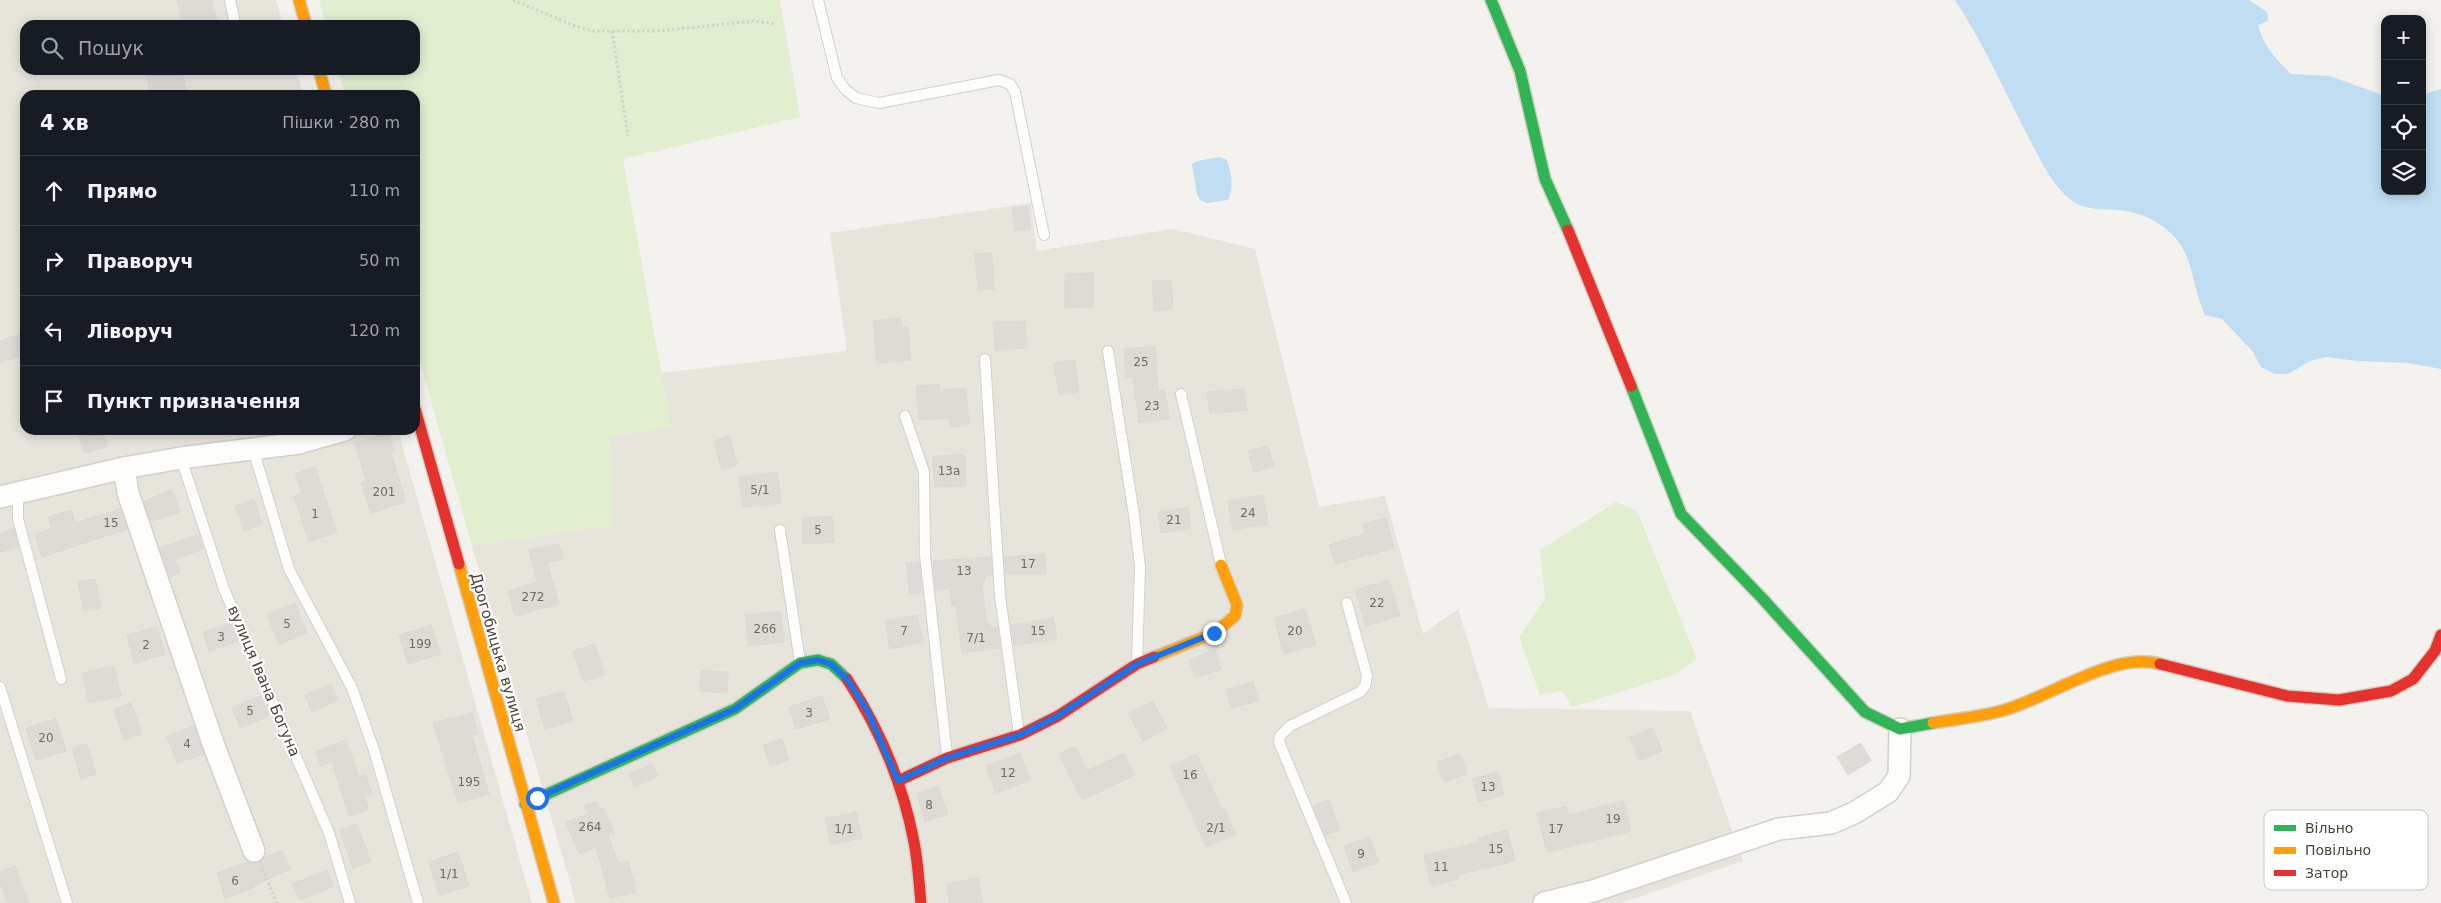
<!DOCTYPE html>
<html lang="uk">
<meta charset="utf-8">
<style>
:root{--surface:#171b24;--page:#242831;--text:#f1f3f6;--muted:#9ea1a6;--line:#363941}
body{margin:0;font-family:"DejaVu Sans",sans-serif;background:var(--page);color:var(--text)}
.controls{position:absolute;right:15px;top:15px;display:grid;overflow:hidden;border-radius:10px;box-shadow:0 2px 12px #0003}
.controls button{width:45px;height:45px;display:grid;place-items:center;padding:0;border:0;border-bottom:1px solid var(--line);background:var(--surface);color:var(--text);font:25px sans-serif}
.stop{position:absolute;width:15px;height:15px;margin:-11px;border:4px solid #1a73e8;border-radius:50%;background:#fff}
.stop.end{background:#1a73e8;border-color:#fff;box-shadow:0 1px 5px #0008}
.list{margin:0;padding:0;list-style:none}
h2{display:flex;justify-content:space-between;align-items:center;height:65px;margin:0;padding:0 20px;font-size:21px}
h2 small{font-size:16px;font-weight:400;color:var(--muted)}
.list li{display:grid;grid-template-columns:32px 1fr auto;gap:15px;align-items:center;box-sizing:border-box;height:70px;padding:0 20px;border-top:1px solid var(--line)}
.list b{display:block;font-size:19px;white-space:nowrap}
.list em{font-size:16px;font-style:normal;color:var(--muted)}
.icon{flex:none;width:28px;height:28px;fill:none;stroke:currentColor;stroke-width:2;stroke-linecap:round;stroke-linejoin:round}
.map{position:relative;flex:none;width:2441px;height:903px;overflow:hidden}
.search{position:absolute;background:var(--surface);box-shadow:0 2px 12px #0003;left:20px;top:20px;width:400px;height:55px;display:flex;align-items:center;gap:12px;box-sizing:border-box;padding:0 18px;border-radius:15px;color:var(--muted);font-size:19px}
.panel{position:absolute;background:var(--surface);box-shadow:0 2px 12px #0003;left:20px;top:90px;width:400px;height:345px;border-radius:15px}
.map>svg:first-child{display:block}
.residential{fill:#e7e4dc}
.green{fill:#e1eecf}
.water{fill:#c0ddf1}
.building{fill:#dedbd6;stroke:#dcd9d4}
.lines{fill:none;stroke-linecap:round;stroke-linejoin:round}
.lane-casing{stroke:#d2d0cb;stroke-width:12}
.street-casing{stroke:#d2d0cb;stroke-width:24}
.fast-casing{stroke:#d3cfc5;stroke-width:14}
.slow-casing{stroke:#d3cfc5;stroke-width:14}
.jam-casing{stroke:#d3cfc5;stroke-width:14}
.path{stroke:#d3d2cc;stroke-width:3;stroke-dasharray:2.5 2.5;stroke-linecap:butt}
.lane{stroke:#fdfdfc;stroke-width:10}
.street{stroke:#fdfdfc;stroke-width:21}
.fast{stroke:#30b455;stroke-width:11}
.slow{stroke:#ff9f0a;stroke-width:11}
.jam{stroke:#e5322d;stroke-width:11}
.route{stroke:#1a73e8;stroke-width:6}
.labels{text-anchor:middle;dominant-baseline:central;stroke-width:4.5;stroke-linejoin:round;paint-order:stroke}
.number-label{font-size:12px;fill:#706a61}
.street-label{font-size:15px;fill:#4b4439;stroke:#fff}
.key{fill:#fff;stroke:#c9c7c4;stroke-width:1}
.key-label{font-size:14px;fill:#4b4439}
</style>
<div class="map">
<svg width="2441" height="903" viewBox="0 0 2441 903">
<rect width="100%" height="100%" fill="#f4f2ee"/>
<path class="residential" d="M0 0H276L283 25H25V70H296L304 95H25V430H398L532 903H0Z
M1031 203 1037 251 1172 229 1255 249 1319 507 1385 496 1423 634 1458 609 1489 708 1690 711 1743 861 1621 903H576L472 546 612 525 610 437 670 427 661 373 847 351 830 233Z"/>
<path class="green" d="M319 0H780L800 117 623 159 671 427 610 437 612 525 472 546 415 344V95H345L338 70H415V25H326Z
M1616 502 1637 511 1697 659 1674 675 1572 707 1562 691 1540 695 1519 637 1545 599 1540 550Z"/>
<path class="water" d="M1955 0H2249L2267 12 2268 21 2258 25C2263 46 2276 59 2291 74L2330 76 2385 96V191H2422V95L2441 89V369L2409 363 2357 361 2326 357 2310 361 2288 374H2275L2261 367 2253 352 2222 319 2205 315C2196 295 2194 276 2187 257 2176 229 2146 212 2118 210 2103 209 2083 210 2071 200 2053 186 2042 163 2032 144 2006 96 1985 45 1955 0Z
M1220 157 1227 160C1232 173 1234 188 1228 200L1207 203 1200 200 1197 194 1192 164 1197 161Z"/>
<path class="building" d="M177 0H212L217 21 202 25H183Z
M155 70H182L187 92 171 95H150L146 72Z
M1028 206 1030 229 1015 231 1012 208Z
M992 253 994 289 978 290 975 254Z
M1094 273V307L1065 308V274Z
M1171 280 1173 309 1154 311 1152 281Z
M901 318 902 327H908L911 360 877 363 873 321Z
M1025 321 1027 348 995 350 993 322Z
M25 332V354L0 363V341Z
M1155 346 1158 391 1165 390 1169 419 1139 423 1133 377H1126L1124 349Z
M1075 360 1079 392 1059 395 1054 363Z
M939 384 940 390 966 388 969 425 951 427 950 418 919 420 916 386Z
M1244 389 1247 410 1210 414 1207 392Z
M76 430H102L108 446 85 454Z
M388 433 394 452 391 453 406 502 371 513 361 482 366 481 355 443Z
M730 436 737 465 722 470 714 441Z
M1268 446 1274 467 1254 472 1248 451Z
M965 455 966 486 934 487 933 456Z
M315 467 337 532 309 542 294 496 302 494 295 474Z
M777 472 781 503 743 507 739 477Z
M172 490 180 512 151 521 144 501Z
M1263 495 1268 524 1233 530 1228 501Z
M254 499 262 524 244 531 235 506Z
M1188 507 1191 528 1161 533 1158 512Z
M120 509 127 529 42 557 35 534 52 529 48 517 71 510 75 523Z
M832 516 834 542 803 544 802 518Z
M1386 518 1394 548 1335 564 1329 545 1365 534 1362 524Z
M14 529 18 547 0 552V533Z
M198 535 203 549 175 559 180 573 170 577 160 548Z
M559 544 563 559 547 563 559 604 515 616 508 591 537 582 529 550Z
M1045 554 1046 574H1006L1004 557Z
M991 557 992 575H985V581H982L986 623H990V628L997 627 1000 648 962 653 956 606H952L950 588 936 590 933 561Z
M919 562 922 592 910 594 906 563Z
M95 579 101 608 84 611 78 582Z
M1389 580 1400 616 1366 626 1355 590Z
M295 603 307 633 279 644 267 614Z
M1305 609 1316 645 1284 654 1274 618Z
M781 611 784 642 748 646 745 615Z
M917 615 923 642 890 649 885 621Z
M1053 618 1057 639 1014 646 1011 625Z
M231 624 239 641 209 651 203 632Z
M431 625 441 654 408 664 399 635Z
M157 627 165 655 134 663 127 635Z
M595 644 604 675 583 681 573 651Z
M1215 649 1221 670 1195 677 1190 660Z
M114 666 121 696 89 703 82 673Z
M701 671 728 672 727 693 700 691Z
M1253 682 1258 701 1231 708 1226 689Z
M331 684 338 700 312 712 305 695Z
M564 692 573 721 545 729 536 699Z
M261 696 269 716 240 728 232 707Z
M822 696 830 719 796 729 789 707Z
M1153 701 1167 728 1143 741 1128 713Z
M131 703 142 734 124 740 114 709Z
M472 713 478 734 472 735 489 794 458 803 433 723Z
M56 719 66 751 36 760 26 728Z
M194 726 204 754 177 763 167 736Z
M1653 728 1662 751 1639 761 1630 737Z
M782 739 789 760 770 766 763 745Z
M346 740 359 777 365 774 372 794 364 796 369 809 349 816 332 762 321 766 316 751Z
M1861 743 1871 761 1848 775 1837 757Z
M87 744 96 774 81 779 72 748Z
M1075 746 1087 771 1124 753 1135 775 1082 800 1059 754Z
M1020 753 1030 780 996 793 986 766Z
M1197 754 1222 810 1225 809 1236 834 1206 847 1170 766Z
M1460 754 1467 774 1444 782 1437 762Z
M652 764 658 776 635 787 629 774Z
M1498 772 1504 795 1479 802 1472 779Z
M938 786 948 814 925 822 917 793Z
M1329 800 1340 830 1325 835 1313 806Z
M1623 801 1631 831 1547 852 1537 813 1566 806 1568 815Z
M596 802 599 809 604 808 614 833 608 835 618 863 628 861 636 892 610 898 596 847 579 854 566 822 588 814 585 805Z
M856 812 862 838 831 845 825 819Z
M357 824 371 862 353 868 340 830Z
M1507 830 1515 861 1457 875 1458 879 1431 886 1424 855 1479 842 1478 838Z
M1369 837 1379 862 1353 872 1344 846Z
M282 851 290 869 253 886 254 888 225 898 217 873 249 862 258 863 265 857Z
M458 852 469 886 439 895 429 862Z
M15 866 29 903H8L0 882V872Z
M327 870 334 886 299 900 292 884Z
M978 878 983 903H950L946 884Z"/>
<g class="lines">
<defs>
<path id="lane" d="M230 0 235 24
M818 0 837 78 845 89 856 98 879 103 999 80 1010 84 1015 92 1044 235
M1108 351 1134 515 1140 567 1137 662
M985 359 1000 596 1019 734
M1181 394 1221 564
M905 416 924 472 925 555 947 755
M253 449 289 569 352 688 374 750 418 903
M181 458 224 589 329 833 350 903
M18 492V519L61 679
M780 530 800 662
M0 687 67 903
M1346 903 1279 742 1280 736 1290 726 1360 692 1365 686 1367 676 1347 603"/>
<path id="street" d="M124 468 128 493 214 746 254 851
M0 497 124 468 181 458 299 443 345 430
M1544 903 1593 891 1779 829 1831 823 1854 813 1888 792 1899 776 1900 729"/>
<path id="fast" d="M1491 0 1520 71 1545 179 1568 230
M1631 386 1681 514 1762 598 1865 712 1900 729 1933 723
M525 804 735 709 800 663 818 660 831 664 847 679"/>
<path id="slow" d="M299 0 306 25
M319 70 326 95
M459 564 554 903
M1154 657 1214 633 1235 616 1237 605 1221 565
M1933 723C1956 719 1979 717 2001 711 2048 699 2112 651 2160 664"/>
<path id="jam" d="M1568 230 1631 386
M415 409 459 564
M2160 664 2287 696 2339 700 2391 691 2413 679 2435 651 2441 635
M847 679C879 728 903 784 914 842 918 862 919 883 921 903
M898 781 947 758 1020 735 1058 716 1137 664 1154 657"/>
</defs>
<use href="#lane" class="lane-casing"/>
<use href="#street" class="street-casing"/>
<use href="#fast" class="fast-casing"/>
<use href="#slow" class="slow-casing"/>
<use href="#jam" class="jam-casing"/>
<path class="path" d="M513 0 575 26 593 31H658L754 21 775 24
M612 31 628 136
M262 869 277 903"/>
<use href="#lane" class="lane"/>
<use href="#street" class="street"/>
<use href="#fast" class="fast"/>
<use href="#slow" class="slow"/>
<use href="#jam" class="jam"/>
</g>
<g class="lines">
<path class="route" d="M537 798 735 709 800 663 818 660 831 664 847 679 868 712 898 781 947 758 1020 735 1058 716 1137 664 1214 633"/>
</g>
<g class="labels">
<g class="number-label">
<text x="1141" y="362">25</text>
<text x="1152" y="406">23</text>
<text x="949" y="471">13а</text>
<text x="760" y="490">5/1</text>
<text x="384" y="492">201</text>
<text x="1248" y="513">24</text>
<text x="315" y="514">1</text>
<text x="1174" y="520">21</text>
<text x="111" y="523">15</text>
<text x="818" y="530">5</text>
<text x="1028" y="564">17</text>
<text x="964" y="571">13</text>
<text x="533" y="597">272</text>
<text x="1377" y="603">22</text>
<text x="287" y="624">5</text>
<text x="765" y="629">266</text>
<text x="904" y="631">7</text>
<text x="1038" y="631">15</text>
<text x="1295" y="631">20</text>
<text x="221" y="637">3</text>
<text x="976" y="638">7/1</text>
<text x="420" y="644">199</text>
<text x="146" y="645">2</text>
<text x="250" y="711">5</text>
<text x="809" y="713">3</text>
<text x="46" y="738">20</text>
<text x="187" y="744">4</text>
<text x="1008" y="773">12</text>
<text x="1190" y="775">16</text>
<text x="469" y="782">195</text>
<text x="1488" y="787">13</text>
<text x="929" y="805">8</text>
<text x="1613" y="819">19</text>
<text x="590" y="827">264</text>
<text x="1216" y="828">2/1</text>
<text x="844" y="829">1/1</text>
<text x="1556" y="829">17</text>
<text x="1496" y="849">15</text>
<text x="1361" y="854">9</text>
<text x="1441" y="867">11</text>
<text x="449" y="874">1/1</text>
<text x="235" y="881">6</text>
</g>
<g class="street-label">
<text transform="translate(498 652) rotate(74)">Дрогобицька вулиця</text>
<text transform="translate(264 681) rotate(67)">вулиця Івана Богуна</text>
</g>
</g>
<rect x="2264" y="810" width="164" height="80" rx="8" class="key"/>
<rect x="2274" y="825" width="22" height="6" fill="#30b455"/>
<rect x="2274" y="847" width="22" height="7" fill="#ff9f0a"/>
<rect x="2274" y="870" width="22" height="6" fill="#e5322d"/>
<g class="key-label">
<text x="2305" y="833">Вільно</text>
<text x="2305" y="855">Повільно</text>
<text x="2305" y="878">Затор</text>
</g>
</svg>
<div class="controls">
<button>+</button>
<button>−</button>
<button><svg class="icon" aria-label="locate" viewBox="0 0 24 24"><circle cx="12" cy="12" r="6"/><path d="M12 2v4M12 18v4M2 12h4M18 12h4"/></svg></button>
<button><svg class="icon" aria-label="layers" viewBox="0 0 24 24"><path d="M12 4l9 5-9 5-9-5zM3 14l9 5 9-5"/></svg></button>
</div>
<div class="stop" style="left:537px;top:798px"></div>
<div class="stop end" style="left:1214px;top:633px"></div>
<div class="search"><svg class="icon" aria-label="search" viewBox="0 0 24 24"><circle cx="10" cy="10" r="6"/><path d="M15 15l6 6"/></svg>Пошук</div>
<section class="panel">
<h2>4 хв<small>Пішки · 280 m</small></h2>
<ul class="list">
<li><svg class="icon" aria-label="ahead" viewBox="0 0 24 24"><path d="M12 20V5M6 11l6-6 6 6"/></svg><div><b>Прямо</b></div><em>110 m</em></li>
<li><svg class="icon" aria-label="right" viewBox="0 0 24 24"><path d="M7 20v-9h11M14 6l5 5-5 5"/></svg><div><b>Праворуч</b></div><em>50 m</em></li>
<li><svg class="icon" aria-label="left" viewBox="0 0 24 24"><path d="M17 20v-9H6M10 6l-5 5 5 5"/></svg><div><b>Ліворуч</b></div><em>120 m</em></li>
<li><svg class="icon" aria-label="arrive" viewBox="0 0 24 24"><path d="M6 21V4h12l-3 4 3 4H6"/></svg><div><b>Пункт призначення</b></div></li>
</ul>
</section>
</div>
